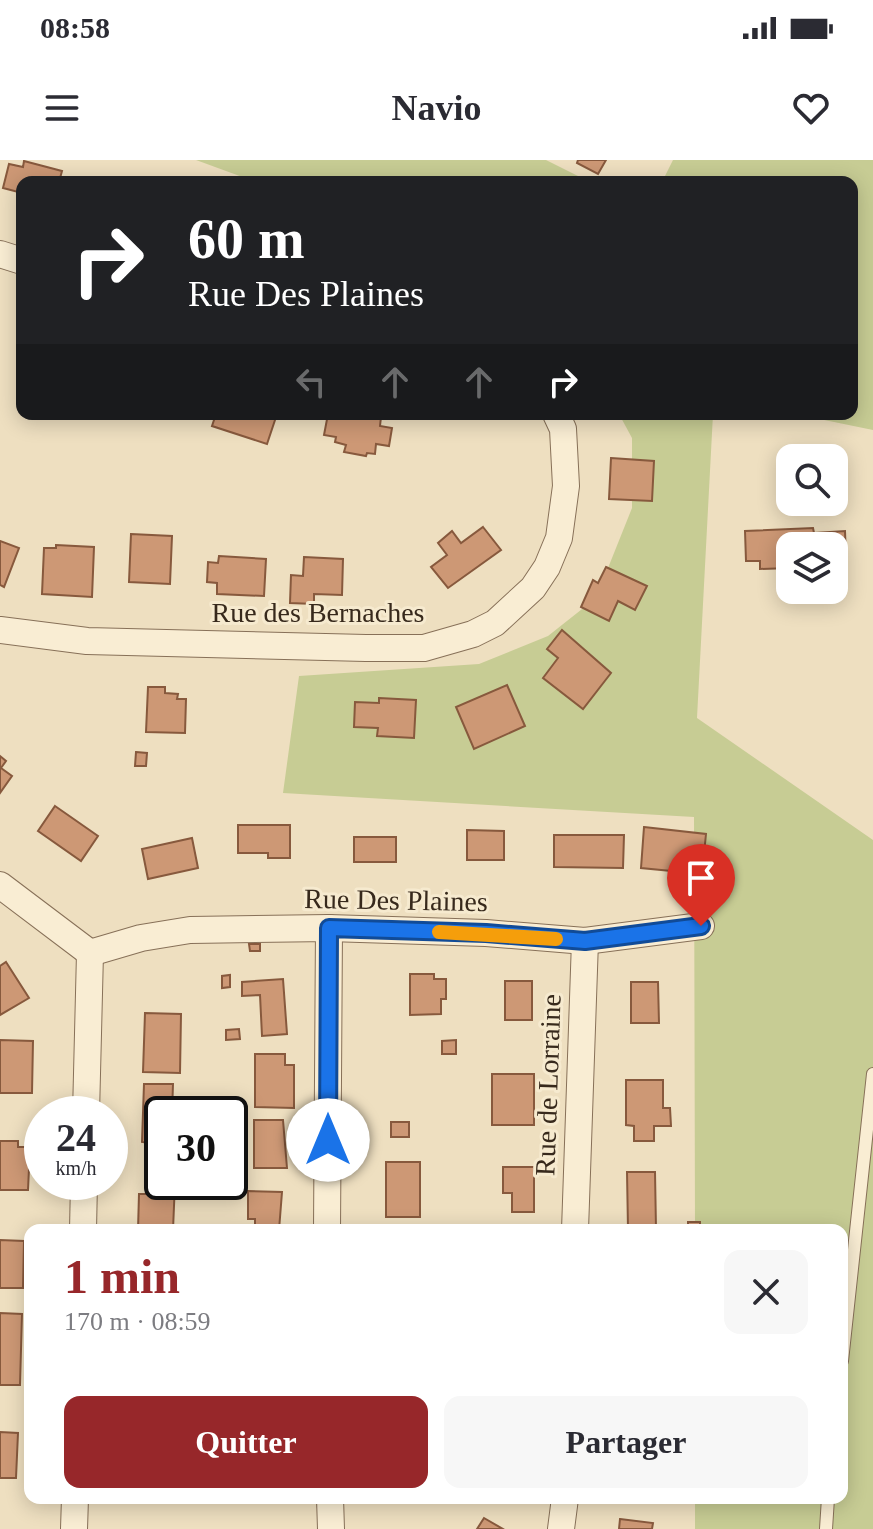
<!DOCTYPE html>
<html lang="fr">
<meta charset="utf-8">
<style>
:root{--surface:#fff;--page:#f7f7f7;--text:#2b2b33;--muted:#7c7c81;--accent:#97272a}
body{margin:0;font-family:"Times New Roman",serif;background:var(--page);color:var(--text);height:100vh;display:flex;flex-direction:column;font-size:30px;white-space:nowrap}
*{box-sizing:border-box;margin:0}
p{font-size:26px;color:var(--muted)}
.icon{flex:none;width:44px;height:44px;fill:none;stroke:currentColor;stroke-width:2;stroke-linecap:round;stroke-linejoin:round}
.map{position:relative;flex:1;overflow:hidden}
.drawer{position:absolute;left:24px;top:1064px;width:824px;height:280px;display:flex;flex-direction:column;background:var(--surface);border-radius:16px;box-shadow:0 4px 20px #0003}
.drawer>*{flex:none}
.top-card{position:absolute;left:16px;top:16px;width:842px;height:244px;border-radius:16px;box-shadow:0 4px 20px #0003;background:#202124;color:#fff;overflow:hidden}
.tools{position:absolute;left:776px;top:284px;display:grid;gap:16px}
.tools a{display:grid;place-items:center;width:72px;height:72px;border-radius:16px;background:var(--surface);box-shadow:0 4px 20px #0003;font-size:40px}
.speed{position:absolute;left:24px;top:936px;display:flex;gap:16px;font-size:40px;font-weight:700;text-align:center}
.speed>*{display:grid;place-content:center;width:104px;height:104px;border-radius:50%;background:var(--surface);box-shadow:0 4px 20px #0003;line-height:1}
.speed small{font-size:20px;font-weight:400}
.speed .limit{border:4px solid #111;border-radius:12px;background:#fff;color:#111}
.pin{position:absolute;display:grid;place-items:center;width:68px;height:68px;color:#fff;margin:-82px -34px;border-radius:50% 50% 50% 0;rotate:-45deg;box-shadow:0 0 8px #0007}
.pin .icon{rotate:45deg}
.me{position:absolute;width:88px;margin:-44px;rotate:0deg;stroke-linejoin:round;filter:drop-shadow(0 0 6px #0008)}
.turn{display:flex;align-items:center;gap:28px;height:168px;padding:0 40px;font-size:36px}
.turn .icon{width:104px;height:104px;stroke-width:2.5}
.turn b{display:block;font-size:56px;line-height:68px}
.lanes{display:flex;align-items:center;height:76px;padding:0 40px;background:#0003;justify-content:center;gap:40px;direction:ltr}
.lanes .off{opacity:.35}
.round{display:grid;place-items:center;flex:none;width:84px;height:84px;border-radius:16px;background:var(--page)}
.overview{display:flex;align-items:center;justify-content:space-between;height:136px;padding:0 40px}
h1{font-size:48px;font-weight:700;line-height:60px;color:var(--accent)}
.button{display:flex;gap:16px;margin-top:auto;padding:16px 40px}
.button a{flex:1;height:92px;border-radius:16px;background:var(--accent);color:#fff;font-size:32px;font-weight:700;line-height:92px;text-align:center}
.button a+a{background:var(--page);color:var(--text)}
.status{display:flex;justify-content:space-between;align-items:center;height:56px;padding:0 40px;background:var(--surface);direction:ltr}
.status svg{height:22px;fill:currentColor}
header{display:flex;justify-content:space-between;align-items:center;height:104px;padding:0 40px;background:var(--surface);font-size:36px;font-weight:700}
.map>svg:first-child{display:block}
.green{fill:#c7cc94}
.building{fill:#cd9875;stroke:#87593d;stroke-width:2}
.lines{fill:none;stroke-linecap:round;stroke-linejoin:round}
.lane-casing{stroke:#877058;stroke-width:14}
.street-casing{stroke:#877058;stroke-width:28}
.lane{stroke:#f9edd3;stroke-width:12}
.street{stroke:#f9edd3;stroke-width:26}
.route-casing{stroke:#114b97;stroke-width:20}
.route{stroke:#1a73e8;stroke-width:14}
.slow{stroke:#f59e0b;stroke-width:14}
.labels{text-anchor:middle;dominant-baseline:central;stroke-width:6;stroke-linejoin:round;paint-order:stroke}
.street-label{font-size:28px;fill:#37291c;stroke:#f6eacf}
</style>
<div class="status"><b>08:58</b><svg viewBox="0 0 49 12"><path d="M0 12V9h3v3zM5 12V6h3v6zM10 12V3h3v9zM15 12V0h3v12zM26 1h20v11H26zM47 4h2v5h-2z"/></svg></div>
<header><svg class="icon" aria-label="menu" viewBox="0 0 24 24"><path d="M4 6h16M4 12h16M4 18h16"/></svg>Navio<svg class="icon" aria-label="heart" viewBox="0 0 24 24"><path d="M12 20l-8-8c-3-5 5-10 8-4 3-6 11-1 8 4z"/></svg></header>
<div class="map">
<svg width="873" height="1369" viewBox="0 0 873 1369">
<rect width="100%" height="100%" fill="#eedfc0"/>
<!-- green -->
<g class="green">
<polygon points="196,0 546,0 590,22 256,22"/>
<polygon points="673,0 873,0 873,270 795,254 852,254 852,22 662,22"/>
<polygon points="619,254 713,254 697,558 873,680 873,1369 695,1369 695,1338 842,1338 842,1070 695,1070 694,657 283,633 299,516 479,504 548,476 596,438 632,348 632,278"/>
</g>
<!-- building -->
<g class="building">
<polygon points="578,0 606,0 598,14 577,3"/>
<polygon points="24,1 62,11 59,22 22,22 22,33 3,28 9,4 23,7"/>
<polygon points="216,254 277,254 267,284 212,266"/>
<polygon points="328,254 381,257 380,266 392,268 389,286 376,284 375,294 367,293 366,296 344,292 346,285 335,282 336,277 324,275"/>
<polygon points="611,298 654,301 652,341 609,339"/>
<polygon points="483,367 501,390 448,428 431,407 447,395 438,383 452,371 461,383"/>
<polygon points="813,368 814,373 845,371 846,398 834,399 834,386 790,386 790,408 760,409 760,401 746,401 745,371"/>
<polygon points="131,374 172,376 170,424 129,422"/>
<polygon points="0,381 19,388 4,427 0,425"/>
<polygon points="56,385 94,387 92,437 42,434 44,388 56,388"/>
<polygon points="219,396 266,399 264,436 217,434 217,423 207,422 208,402 218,403"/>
<polygon points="304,397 343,399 342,435 314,434 314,444 290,443 291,415 303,416"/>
<polygon points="606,407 647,426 635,450 618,441 609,461 581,447 593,420 598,423"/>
<polygon points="562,470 611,513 583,549 543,518 558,498 547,489"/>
<polygon points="507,525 525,566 474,589 456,547"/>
<polygon points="148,527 165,527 165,533 178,534 177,539 186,539 185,573 146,572"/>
<polygon points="379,538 416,540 414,578 377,576 378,568 354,567 355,542 379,543"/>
<polygon points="136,592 147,593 146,606 135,606"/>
<polygon points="0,596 6,601 1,608 12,616 0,633"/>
<polygon points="55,646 98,676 81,701 38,671"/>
<polygon points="238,665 290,665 290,698 268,698 268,693 238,693"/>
<polygon points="644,667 706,674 702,714 641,708"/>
<polygon points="467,670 504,671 504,700 467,700"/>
<polygon points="554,675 624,675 623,708 554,707"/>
<rect x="354" y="677" width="42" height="25"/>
<polygon points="192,678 198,708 148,719 142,689"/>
<polygon points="249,784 260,784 260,791 250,791"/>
<polygon points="6,802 29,838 0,855 0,806"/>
<polygon points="410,814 434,814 434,819 446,819 446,839 441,839 441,854 410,855"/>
<polygon points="230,815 230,827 222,828 222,816"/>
<polygon points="283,819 287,874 262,876 260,835 242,836 242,822"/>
<rect x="505" y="821" width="27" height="39"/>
<polygon points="631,822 658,822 659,863 631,863"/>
<polygon points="145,853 181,854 180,913 143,912"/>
<polygon points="239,869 240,879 226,880 226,870"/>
<polygon points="0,880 33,881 32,933 0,933"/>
<polygon points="456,880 456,894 442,894 442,881"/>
<polygon points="255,894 285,894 285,905 294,905 294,948 255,947"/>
<rect x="492" y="914" width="42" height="51"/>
<polygon points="626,920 663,920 663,948 670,948 671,966 654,966 654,981 634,981 634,966 626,965"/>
<polygon points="144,924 173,924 172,954 162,954 162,1001 149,1001 149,983 142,982"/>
<polygon points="254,960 283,960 287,1008 254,1008"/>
<rect x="391" y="962" width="18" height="15"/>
<polygon points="0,981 18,981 18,987 30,987 28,1030 0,1030"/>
<rect x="386" y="1002" width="34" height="55"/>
<polygon points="503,1007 534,1007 534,1052 512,1052 512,1033 503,1033"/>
<polygon points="627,1012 655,1012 656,1069 628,1069"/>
<polygon points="147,1021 175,1022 173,1070 138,1070 139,1034 146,1034"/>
<polygon points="248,1031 282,1032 279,1070 255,1070 255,1059 248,1059"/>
<rect x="688" y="1062" width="12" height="8"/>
<polygon points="0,1080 24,1081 23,1128 0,1128"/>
<polygon points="0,1153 22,1154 20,1225 0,1225"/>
<polygon points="0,1272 18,1273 16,1318 0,1318"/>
<polygon points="484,1358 503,1369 477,1369"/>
<polygon points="620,1359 653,1363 652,1369 619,1369"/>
</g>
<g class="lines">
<!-- lane casing -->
<g class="lane-casing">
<g id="lane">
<polyline points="842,1201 873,914"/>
<polyline points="826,1369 828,1338"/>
</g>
</g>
<!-- street casing -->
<g class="street-casing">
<g id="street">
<polyline points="0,94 22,101"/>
<polyline points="0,470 87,481 366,488 424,488 473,474 495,463 533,428 547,407 559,378 566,326 563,269 556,254"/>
<polyline points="0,725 90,793"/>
<polyline points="90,793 141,778 190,770 329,768 486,773 585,781 701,766"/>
<polyline points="86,954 90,793"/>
<polyline points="83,1070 84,1022"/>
<polyline points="327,1070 329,768"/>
<polyline points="575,1070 585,781"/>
<polyline points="330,1338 331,1369"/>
<polyline points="74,1369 75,1338"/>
<polyline points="561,1369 565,1338"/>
</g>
</g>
<!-- lane -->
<use href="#lane" class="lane"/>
<!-- street -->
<use href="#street" class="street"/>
</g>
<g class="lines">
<!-- route casing -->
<g class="route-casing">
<polyline id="route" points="328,980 329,768 486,773 585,781 701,766"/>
</g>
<!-- route -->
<use href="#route" class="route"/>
<!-- slow -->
<polyline class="slow" points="439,772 556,779"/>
</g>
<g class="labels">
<!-- street labels -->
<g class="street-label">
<text x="318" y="452">Rue des Bernaches</text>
<text transform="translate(396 740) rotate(1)">Rue Des Plaines</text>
<text transform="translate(548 925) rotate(-88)">Rue de Lorraine</text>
</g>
</g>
</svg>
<div class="tools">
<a><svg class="icon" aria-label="search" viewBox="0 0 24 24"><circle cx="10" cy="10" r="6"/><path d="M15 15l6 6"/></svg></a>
<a><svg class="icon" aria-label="layers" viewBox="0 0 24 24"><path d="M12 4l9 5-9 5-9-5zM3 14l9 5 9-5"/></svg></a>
</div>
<div class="speed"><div>24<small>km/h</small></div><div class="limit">30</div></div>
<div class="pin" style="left:701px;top:766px;background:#d93025"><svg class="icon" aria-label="arrive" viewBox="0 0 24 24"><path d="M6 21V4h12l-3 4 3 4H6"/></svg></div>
<svg class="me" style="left:328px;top:980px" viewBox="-20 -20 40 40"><circle r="19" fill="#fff"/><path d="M0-13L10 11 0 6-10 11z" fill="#1a73e8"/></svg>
<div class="top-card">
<div class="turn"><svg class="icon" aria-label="right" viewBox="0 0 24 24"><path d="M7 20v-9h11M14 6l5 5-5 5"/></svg><div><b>60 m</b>Rue Des Plaines</div></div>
<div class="lanes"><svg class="icon off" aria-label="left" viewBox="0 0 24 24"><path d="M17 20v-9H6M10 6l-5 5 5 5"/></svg><svg class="icon off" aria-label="ahead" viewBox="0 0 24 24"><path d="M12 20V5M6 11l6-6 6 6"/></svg><svg class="icon off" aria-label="ahead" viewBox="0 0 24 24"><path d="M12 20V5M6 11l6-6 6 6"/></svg><svg class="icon" aria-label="right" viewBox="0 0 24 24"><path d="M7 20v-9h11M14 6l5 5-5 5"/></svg></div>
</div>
<section class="drawer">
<div class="overview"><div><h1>1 min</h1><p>170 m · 08:59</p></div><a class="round"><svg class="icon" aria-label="close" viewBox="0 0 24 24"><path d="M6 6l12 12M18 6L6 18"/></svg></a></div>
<div class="button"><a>Quitter</a><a>Partager</a></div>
</section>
</div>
